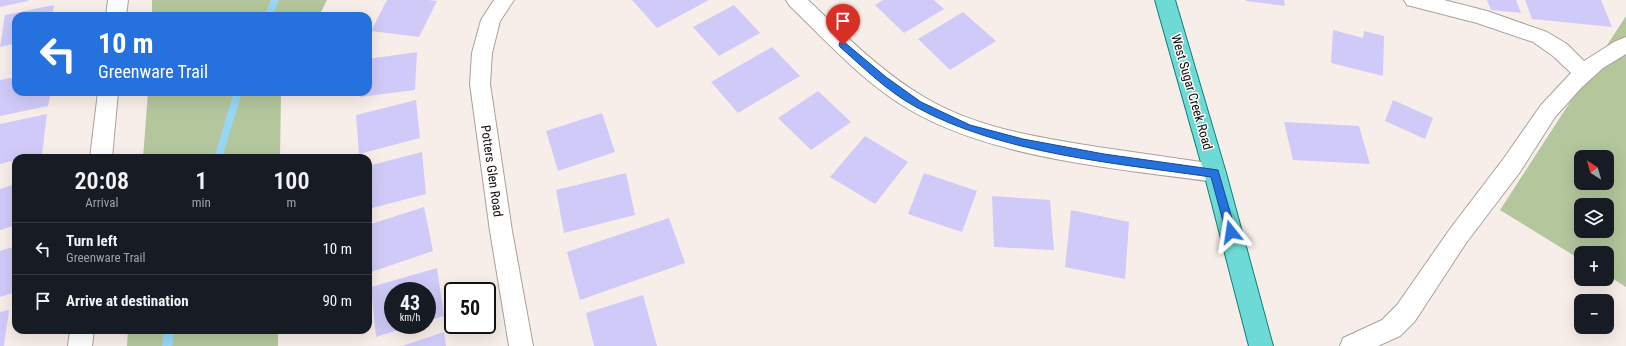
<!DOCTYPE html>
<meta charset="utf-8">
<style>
:root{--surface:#171b24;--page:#20242c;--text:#f1f3f6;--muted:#9ea1a6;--line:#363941}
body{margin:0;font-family:"Roboto Condensed",sans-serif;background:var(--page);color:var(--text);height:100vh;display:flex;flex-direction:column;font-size:15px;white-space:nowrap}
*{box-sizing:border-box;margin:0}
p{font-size:13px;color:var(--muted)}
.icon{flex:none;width:22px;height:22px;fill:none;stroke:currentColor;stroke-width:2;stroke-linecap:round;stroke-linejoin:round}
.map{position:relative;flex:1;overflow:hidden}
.sheet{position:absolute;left:12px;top:154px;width:360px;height:180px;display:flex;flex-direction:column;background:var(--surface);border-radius:12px;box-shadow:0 4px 16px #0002}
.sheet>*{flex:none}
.hud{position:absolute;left:12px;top:12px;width:360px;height:84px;border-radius:12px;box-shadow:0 4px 16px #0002;background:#2572de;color:#fff;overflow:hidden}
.needle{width:26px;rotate:323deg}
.tools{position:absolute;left:1574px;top:150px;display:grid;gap:8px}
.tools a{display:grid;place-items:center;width:40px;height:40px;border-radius:8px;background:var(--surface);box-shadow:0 4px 16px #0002;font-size:20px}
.speed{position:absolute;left:384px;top:282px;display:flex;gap:8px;font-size:20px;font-weight:700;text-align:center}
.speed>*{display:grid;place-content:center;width:52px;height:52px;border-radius:50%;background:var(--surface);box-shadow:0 4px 16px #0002;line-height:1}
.speed small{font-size:10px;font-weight:400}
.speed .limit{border:2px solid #111;border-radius:6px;background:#fff;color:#111}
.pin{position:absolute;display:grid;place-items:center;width:34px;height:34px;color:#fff;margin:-41px -17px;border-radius:50% 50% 50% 0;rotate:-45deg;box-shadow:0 0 4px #0007}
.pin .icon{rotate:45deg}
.me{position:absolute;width:44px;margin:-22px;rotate:345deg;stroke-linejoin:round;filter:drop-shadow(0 0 3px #0008)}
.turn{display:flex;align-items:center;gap:14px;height:84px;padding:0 20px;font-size:18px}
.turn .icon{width:52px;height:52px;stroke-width:2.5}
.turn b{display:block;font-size:28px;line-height:34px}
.eta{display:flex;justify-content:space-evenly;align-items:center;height:68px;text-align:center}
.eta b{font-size:24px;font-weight:600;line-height:28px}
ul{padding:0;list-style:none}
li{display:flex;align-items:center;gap:12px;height:52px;padding:0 20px;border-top:1px solid var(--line)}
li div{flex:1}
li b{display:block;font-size:15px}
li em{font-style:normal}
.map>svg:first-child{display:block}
.green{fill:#b3c69c;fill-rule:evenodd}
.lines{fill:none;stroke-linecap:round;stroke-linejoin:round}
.stream{fill:#96d7f7;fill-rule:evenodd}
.building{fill:#d0caf8}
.minor-casing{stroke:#aaa19c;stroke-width:2}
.major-casing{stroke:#0d817c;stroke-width:2}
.minor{fill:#fff;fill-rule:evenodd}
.major{fill:#6edad6;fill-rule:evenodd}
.route{fill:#2572de;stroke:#184a90}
.labels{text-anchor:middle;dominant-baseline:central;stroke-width:3;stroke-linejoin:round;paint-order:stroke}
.street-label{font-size:13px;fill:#0e0b09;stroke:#fffdfc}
</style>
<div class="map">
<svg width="1626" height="346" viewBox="0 0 1626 346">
<rect width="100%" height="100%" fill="#f8eee9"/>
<!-- green -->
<g class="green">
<polygon points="152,0 327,0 319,16 152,16"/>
<path d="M1626 16V287L1607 275V253H1581V260L1500 210ZM1581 157H1607V183H1581ZM1581 205H1607V231H1581Z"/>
<polygon points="148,92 281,92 280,158 143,158"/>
<polygon points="128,330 278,330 278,346 127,346"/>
</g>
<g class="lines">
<!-- stream -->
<g class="stream">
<polygon points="271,0 279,0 272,16 264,16"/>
<polygon points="234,92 242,92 222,158 214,158"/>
<polygon points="164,330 174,330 172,346 162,346"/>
</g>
</g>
<!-- building -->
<g class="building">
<polygon points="0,0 28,0 28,1 0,7"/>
<polygon points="387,0 428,0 437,1 419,37 371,31"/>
<polygon points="632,0 709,0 657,28"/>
<polygon points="883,0 934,0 944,9 904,33 875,5"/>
<polygon points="1246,0 1284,0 1285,6 1246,1"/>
<polygon points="1487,0 1516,0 1521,13 1491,10"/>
<polygon points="1525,0 1601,0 1612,27 1532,19"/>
<polygon points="54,5 52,16 16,16 16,43 0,47 5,15"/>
<polygon points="734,5 760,33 719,56 693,27"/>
<polygon points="963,12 996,41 950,70 918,39"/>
<polygon points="1333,30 1363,38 1364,31 1384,36 1383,76 1331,63"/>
<polygon points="772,47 800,76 738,113 711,82"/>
<polygon points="417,52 415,90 360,97 361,92 368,92 368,59"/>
<polygon points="16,77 16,92 51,92 48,106 0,116 0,80"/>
<polygon points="818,91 851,122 811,150 778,118"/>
<polygon points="416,100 420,138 359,154 356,115"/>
<polygon points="1393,100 1433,118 1425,139 1385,121"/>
<polygon points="602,113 615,152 558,171 546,131"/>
<polygon points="47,114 42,154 24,158 16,158 16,160 0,164 0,124"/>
<polygon points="1284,122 1359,126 1370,164 1293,160"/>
<polygon points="865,136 908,162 875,204 830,177"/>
<polygon points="422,152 426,194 368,209 368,166"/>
<polygon points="626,173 635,215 564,233 556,190"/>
<polygon points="924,173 977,191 962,232 908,214"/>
<polygon points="16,184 16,225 0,230 0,189"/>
<polygon points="992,196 1050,200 1054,250 994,247"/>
<polygon points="424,207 433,251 368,273 368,225"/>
<polygon points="1071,210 1129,222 1125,279 1065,267"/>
<polygon points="669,218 685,263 580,300 567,252"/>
<polygon points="16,246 16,292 0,297 0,251"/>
<polygon points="437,268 444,316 427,321 427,291 393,291 393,325 413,325 376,337 371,287"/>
<polygon points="643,295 657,346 594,346 586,313"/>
<polygon points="9,310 4,346 0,346 0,312"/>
<polygon points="444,332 446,346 402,346"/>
</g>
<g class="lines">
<!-- minor casing -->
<g class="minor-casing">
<g id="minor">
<polygon points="108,0 128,0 126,16 106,16"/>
<polygon points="494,0 514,0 500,21 492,53 490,84 512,231 533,346 509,346 490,231 470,84 472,53 481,20"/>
<path d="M786 0H808C845 35 880 71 924 97 976 128 1039 138 1098 147 1137 153 1176 158 1215 164L1223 166 1226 173 1223 180 1215 182C1119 169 994 159 910 110 864 83 827 42 789 5Z"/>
<polygon points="1404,0 1444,0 1487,11 1547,32 1567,44 1584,61 1614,42 1626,37 1626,54 1603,68 1582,87 1555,117 1520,172 1466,243 1415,321 1400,336 1378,346 1340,346 1343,338 1382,320 1397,305 1450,229 1504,158 1541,105 1571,73 1553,56 1533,42 1477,23 1407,5"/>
<polygon points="98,92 118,92 112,158 90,158"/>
<polygon points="70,330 94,330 92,346 68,346"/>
</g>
</g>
<!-- major casing -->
<g class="major-casing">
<polygon id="major" points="1155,0 1175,0 1226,173 1273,346 1249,346 1204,173"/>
</g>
<!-- minor -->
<use href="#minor" class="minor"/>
<!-- major -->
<use href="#major" class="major"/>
</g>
<!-- route -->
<path class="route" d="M843 41 886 77 921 102 970 125 1023 139 1104 154 1218 170 1236 232 1234 235 1231 237 1227 235 1226 232 1211 177C1115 163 1002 154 916 107 888 92 864 68 840 47L839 45 840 42Z"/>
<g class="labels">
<!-- street labels -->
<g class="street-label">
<text transform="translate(1192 92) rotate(74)">West Sugar Creek Road</text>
<text transform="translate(492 171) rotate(82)">Potters Glen Road</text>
</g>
</g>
</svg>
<div class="tools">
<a><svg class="needle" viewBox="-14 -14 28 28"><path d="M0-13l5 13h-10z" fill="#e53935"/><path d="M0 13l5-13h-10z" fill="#9ea1a6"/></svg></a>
<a><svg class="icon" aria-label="layers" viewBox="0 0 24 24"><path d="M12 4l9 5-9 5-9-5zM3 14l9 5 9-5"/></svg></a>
<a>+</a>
<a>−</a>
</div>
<div class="speed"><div>43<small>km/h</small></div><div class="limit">50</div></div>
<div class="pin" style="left:843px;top:45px;background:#d93025"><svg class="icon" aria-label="arrive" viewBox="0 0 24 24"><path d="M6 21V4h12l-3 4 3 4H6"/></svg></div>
<svg class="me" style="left:1231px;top:232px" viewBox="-20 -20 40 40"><path d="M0-17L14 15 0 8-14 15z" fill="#2572de" stroke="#fff" stroke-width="4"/></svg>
<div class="hud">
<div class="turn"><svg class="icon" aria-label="left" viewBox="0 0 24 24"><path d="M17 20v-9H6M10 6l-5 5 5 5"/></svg><div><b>10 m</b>Greenware Trail</div></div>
</div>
<section class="sheet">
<div class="eta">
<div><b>20:08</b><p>Arrival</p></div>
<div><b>1</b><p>min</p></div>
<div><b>100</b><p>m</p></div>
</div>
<ul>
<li><svg class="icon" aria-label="left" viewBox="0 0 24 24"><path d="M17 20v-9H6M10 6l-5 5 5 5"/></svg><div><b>Turn left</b><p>Greenware Trail</p></div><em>10 m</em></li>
<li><svg class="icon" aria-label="arrive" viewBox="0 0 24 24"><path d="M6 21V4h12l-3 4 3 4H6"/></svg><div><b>Arrive at destination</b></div><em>90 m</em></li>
</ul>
</section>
</div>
